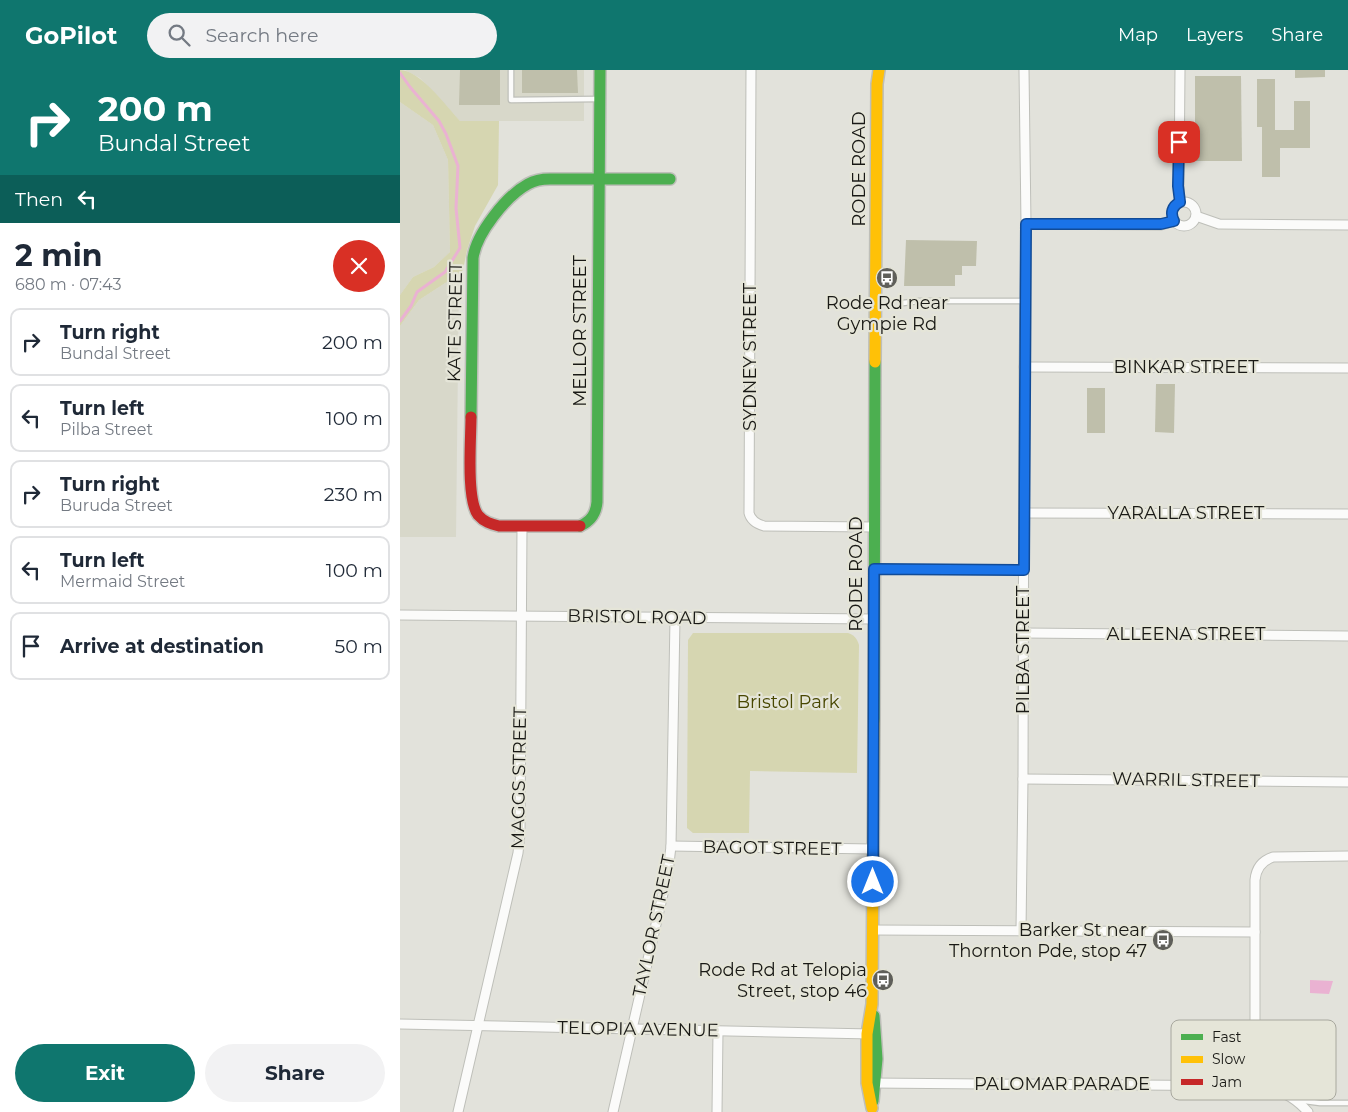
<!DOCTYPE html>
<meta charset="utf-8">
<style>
:root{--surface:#fff;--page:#f2f2f3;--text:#1f2937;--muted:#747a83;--line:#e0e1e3;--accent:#0f766e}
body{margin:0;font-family:Montserrat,sans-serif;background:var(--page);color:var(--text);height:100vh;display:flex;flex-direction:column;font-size:19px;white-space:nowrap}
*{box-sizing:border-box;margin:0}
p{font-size:16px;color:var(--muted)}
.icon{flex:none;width:28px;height:28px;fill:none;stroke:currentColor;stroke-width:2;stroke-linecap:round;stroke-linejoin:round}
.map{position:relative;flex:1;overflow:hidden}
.panel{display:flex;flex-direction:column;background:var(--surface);width:400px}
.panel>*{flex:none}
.top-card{background:#0f766e;color:#fff;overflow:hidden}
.pin{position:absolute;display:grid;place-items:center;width:42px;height:42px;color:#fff;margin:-21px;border-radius:10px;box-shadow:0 2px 8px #0006}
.me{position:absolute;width:55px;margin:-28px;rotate:0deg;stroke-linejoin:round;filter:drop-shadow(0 0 4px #0008)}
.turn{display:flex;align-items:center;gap:18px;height:105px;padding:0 15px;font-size:22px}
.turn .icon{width:65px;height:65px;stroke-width:2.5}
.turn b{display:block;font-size:35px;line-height:42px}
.then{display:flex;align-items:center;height:48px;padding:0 15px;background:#0003;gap:10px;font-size:19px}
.round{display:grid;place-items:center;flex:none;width:52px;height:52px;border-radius:26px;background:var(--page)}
.head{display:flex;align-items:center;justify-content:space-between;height:85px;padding:0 15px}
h1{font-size:30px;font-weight:700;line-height:38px}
.cta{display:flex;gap:10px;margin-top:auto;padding:10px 15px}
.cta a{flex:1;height:58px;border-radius:30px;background:var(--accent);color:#fff;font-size:20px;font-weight:700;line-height:58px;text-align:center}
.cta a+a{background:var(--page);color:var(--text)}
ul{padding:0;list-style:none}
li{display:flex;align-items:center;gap:15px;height:68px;margin:0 10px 8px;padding:0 5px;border:2px solid var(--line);border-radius:10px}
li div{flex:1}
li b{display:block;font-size:19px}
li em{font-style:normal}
header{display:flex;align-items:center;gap:30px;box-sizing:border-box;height:70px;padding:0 25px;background:var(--accent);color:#fff}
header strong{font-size:24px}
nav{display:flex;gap:28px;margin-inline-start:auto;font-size:18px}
.search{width:350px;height:45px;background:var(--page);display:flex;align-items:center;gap:12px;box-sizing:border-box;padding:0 18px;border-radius:28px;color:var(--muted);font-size:19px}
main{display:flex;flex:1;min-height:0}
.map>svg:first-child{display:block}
.built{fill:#d8d8ca}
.green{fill:#d6d6b1}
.water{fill:#eab2d2}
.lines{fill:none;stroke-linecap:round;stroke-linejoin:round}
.stream{stroke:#eab2d2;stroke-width:3}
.building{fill:#bfbfab}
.lane-casing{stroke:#bebfb9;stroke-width:7}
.street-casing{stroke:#bebfb9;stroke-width:11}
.fast-casing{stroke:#bebfb9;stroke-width:14}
.slow-casing{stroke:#bebfb9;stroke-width:14}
.jam-casing{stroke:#bebfb9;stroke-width:14}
.lane{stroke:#fbfbfa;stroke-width:4.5}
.street{stroke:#fbfbfa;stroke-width:9}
.fast{stroke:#4caf50;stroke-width:11}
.slow{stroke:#ffc107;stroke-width:11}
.jam{stroke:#c62828;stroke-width:11}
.route-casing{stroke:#114b97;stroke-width:12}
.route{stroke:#1a73e8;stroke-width:9}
.labels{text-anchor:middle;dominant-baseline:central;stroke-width:4.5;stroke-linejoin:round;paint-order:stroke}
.street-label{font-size:18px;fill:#191915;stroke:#e5e5d8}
.poi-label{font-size:18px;fill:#191915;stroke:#e5e5d8;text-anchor:end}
.park-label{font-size:18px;fill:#484700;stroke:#e5e5d8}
.key{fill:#e5e5d8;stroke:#a8a89e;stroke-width:1}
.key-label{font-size:14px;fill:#191915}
</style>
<header>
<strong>GoPilot</strong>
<div class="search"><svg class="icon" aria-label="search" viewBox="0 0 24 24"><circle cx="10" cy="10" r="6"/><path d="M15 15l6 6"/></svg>Search here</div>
<nav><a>Map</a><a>Layers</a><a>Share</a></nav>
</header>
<main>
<section class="panel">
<div class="top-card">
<div class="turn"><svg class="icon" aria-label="right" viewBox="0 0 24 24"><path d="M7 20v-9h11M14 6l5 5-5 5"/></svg><div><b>200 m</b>Bundal Street</div></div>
<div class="then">Then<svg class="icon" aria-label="left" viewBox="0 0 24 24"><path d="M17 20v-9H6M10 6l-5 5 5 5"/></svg></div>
</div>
<div class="head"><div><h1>2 min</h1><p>680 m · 07:43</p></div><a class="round" style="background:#d93025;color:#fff"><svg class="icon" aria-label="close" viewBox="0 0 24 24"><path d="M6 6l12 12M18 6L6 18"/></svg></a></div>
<ul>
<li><svg class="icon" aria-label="right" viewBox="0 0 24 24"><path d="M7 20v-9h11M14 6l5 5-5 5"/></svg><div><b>Turn right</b><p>Bundal Street</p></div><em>200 m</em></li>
<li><svg class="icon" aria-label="left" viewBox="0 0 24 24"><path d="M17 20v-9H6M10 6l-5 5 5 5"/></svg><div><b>Turn left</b><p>Pilba Street</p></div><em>100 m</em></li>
<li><svg class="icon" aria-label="right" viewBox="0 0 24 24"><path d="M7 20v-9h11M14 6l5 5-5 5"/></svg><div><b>Turn right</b><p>Buruda Street</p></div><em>230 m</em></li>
<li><svg class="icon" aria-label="left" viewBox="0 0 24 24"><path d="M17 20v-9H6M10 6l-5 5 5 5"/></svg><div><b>Turn left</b><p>Mermaid Street</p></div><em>100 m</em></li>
<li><svg class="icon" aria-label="arrive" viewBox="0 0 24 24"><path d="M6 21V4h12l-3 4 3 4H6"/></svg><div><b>Arrive at destination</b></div><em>50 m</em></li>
</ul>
<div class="cta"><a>Exit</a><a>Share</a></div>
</section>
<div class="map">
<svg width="948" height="1042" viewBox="0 0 948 1042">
<rect width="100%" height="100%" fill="#e2e2db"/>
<!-- built -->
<g class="built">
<polygon points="5,0 184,0 184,51 60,51 20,8"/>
<polygon points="0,32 33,55 48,90 50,182 34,197 13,207 0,225"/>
<polygon points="59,204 56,467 0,467 0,256 19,230"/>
</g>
<!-- green -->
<g class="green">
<path d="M0 0C20 0 47 37 60 51H99L98 115 75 156 67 180 63 200 59 204 19 230 0 256V225L13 207 34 197 50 182 48 90 33 55 0 32Z"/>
<path d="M293 563H448C454 565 457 568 459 575L457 703 350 701 349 763H293L287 758 288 570Z"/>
</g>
<!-- water -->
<polygon class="water" points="910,910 933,911 929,924 910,923"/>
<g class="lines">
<!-- stream -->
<polyline class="stream" points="0,3 10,17 39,51 46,64 58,96 56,138 60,178 45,202 17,222 11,236 0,251"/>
</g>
<!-- building -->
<g class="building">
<polygon points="60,0 100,0 100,35 59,35"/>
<polygon points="122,0 177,0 178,23 122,23"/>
<polygon points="895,0 925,0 925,7 895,8"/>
<polygon points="795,6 841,6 842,91 795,91"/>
<polygon points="857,9 875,9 875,60 894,60 894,31 910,31 910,78 880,78 880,107 862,107 862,57 857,57"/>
<polygon points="506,170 577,171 576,196 562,196 562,205 555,205 555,216 504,216"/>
<polygon points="756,314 775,314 774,363 755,362"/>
<rect x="687" y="318" width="18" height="45"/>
</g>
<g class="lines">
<!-- lane casing -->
<g class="lane-casing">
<g id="lane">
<polyline points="111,0 111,30 197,29"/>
<polyline points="503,233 519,231 625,231"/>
<polyline points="897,1030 920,1033 948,1033"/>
</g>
</g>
<!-- street casing -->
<g class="street-casing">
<g id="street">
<path d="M351 0 349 443C351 451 357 454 364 456L474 457"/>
<polyline points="780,0 779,116 780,132"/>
<circle cx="784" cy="144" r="12"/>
<polyline points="796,146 819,154 948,155"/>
<polyline points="626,154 761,155 774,151"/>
<polyline points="624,297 948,298"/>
<polyline points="624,443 948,444"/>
<polyline points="474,499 623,500"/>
<polyline points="0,545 474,549"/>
<polyline points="623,563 948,566"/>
<polyline points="623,709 948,712"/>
<polyline points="271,776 473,779"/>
<polyline points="472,860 855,862"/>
<polyline points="621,860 623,709 624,297 626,154 624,0"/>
<polyline points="0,954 472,964"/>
<path d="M470 1013 860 1016C880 1020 894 1026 908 1042"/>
<path d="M860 1016 855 969V810C856 799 861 791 873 787L948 786"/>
<polyline points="58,1042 118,783 120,764 122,457"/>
<polyline points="213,1042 268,802 271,776 275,548"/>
<polyline points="317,1042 318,961"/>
</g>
</g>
<!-- fast casing -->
<g class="fast-casing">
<g id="fast">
<path d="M71 347 73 188C76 164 106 126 128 114 135 110 142 109 150 109H270"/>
<path d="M180 456C191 451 196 444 197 432L200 0"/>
<polyline points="474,651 475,292"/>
<polyline points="473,1031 477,989 474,946"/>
</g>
</g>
<!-- slow casing -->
<g class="slow-casing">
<g id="slow">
<polyline points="475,292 477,14 479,0"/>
<polyline points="472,1038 467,1013 467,964 472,934 474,651"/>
</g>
</g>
<!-- jam casing -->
<g class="jam-casing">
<path id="jam" d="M71 347C71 369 66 429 78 445 84 452 91 454 99 456H180"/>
</g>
<!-- lane -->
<use href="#lane" class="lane"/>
<!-- street -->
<use href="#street" class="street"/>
<!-- fast -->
<use href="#fast" class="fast"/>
<!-- slow -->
<use href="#slow" class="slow"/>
<!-- jam -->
<use href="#jam" class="jam"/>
</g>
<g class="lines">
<!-- route casing -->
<g class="route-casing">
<path id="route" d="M473 812 474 499 624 500 626 154H761L774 151C770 143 772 136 780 132L778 116 779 72"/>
</g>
<!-- route -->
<use href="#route" class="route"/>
</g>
<!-- icons -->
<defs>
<g id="bus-disc" transform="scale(1.125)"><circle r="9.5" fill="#5f5f5a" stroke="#e5e5d8"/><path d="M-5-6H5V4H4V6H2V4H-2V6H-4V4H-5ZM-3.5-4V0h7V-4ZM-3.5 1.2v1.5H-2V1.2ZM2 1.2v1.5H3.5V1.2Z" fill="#fff"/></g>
</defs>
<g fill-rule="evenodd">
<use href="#bus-disc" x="487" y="208"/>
<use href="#bus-disc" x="763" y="870"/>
<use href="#bus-disc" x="483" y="910"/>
</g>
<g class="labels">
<!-- street labels -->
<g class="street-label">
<text transform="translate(459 99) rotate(-90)">RODE ROAD</text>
<text transform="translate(55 252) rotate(-89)">KATE STREET</text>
<text transform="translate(180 261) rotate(-90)">MELLOR STREET</text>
<text transform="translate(350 287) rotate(-90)">SYDNEY STREET</text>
<text x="786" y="297">BINKAR STREET</text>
<text x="786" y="443">YARALLA STREET</text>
<text transform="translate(456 504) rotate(-90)">RODE ROAD</text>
<text transform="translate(237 547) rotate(1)">BRISTOL ROAD</text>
<text x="786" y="564">ALLEENA STREET</text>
<text transform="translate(623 580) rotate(-90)">PILBA STREET</text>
<text transform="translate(119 708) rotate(-89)">MAGGS STREET</text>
<text transform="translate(786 710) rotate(1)">WARRIL STREET</text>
<text transform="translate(372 778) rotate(1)">BAGOT STREET</text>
<text transform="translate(254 856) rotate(-78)">TAYLOR STREET</text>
<text transform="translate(238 959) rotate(1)">TELOPIA AVENUE</text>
<text x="662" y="1014">PALOMAR PARADE</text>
</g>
<!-- poi labels -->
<g class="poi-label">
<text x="487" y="233" text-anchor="middle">Rode Rd near<tspan x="487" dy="21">Gympie Rd</tspan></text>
<text x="747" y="860">Barker St near<tspan x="747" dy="21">Thornton Pde, stop 47</tspan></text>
<text x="467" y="900">Rode Rd at Telopia<tspan x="467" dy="21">Street, stop 46</tspan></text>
</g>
<!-- park labels -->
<g class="park-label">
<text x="388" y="632">Bristol Park</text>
</g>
</g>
<!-- legend -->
<rect x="771" y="950" width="165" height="80" rx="8" class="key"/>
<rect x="781" y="964" width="22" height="6" fill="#4caf50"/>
<rect x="781" y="986" width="22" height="7" fill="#ffc107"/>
<rect x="781" y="1009" width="22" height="6" fill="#c62828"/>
<g class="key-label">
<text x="812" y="972">Fast</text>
<text x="812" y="994">Slow</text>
<text x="812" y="1017">Jam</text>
</g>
</svg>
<div class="pin" style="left:779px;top:72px;background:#d93025"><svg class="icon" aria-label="arrive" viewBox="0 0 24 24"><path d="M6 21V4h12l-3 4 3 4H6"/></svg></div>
<svg class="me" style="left:473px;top:812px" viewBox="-20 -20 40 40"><circle r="17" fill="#1a73e8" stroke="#fff" stroke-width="3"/><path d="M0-11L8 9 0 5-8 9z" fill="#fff"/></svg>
</div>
</main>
